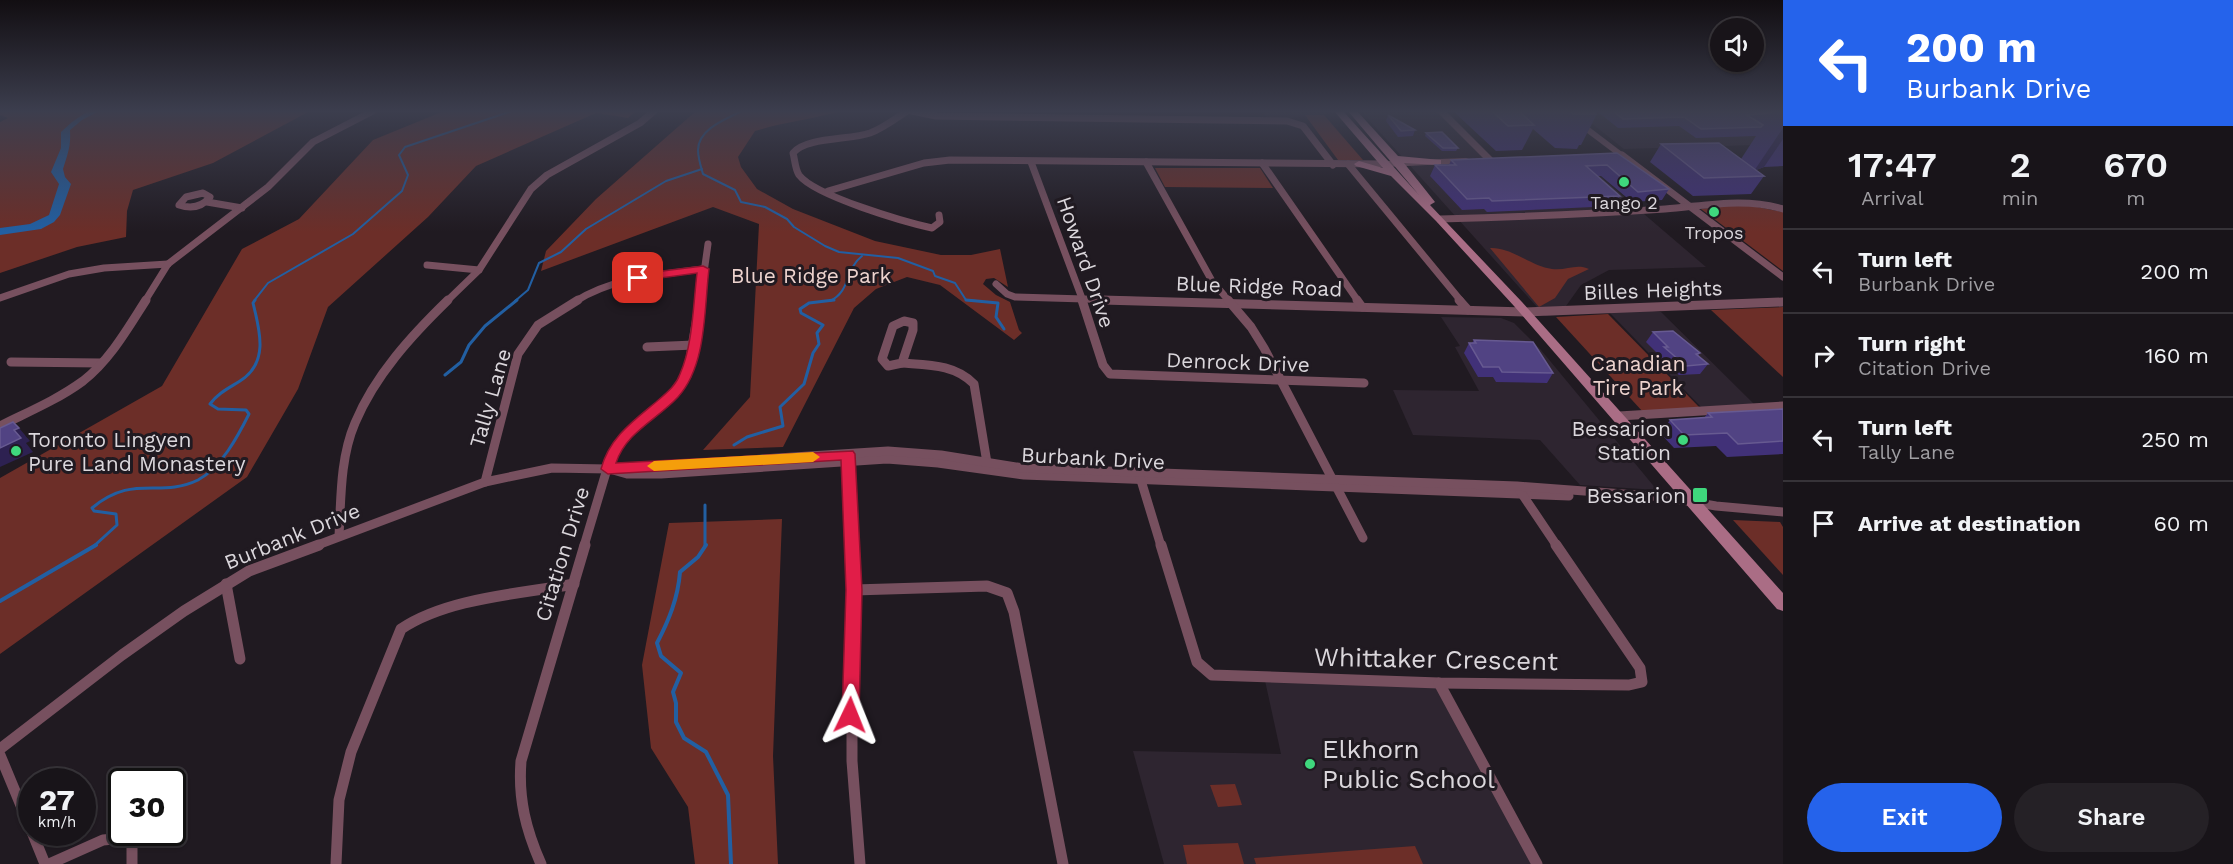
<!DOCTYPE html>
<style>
:root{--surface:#181419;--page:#252126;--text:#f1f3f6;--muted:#9f9ea2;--line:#363338;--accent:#2563eb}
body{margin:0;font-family:"Work Sans",sans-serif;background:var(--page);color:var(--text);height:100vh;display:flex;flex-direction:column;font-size:22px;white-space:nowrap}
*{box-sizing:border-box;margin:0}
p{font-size:20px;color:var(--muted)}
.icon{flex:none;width:33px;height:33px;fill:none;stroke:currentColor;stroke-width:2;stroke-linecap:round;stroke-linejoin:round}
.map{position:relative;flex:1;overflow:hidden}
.drawer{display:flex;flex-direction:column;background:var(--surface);width:450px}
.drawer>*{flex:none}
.banner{background:#2563eb;color:#fff;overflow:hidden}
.tools{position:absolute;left:1710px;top:18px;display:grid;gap:12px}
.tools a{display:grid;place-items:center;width:54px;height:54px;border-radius:50%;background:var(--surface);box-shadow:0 2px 4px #0004,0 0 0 2px var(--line);font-size:30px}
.speed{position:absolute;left:18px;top:768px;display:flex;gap:12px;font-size:30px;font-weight:700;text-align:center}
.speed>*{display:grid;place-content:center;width:78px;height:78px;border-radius:50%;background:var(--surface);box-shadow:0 2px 4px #0004,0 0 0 2px var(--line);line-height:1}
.speed small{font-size:15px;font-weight:400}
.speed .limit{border:3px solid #111;border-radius:9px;background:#fff;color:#111}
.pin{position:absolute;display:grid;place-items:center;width:51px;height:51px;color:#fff;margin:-26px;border-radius:12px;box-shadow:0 3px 9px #0006}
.me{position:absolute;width:66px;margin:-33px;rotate:2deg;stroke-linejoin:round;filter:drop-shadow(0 0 4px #0008)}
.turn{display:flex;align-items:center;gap:21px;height:126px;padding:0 24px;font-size:27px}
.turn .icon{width:78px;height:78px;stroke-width:2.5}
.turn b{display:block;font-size:42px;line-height:51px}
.eta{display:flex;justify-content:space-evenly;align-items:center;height:102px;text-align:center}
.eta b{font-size:36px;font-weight:600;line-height:42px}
.cta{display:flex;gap:12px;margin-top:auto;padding:12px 24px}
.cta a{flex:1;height:69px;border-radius:36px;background:var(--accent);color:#fff;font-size:24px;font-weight:600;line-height:69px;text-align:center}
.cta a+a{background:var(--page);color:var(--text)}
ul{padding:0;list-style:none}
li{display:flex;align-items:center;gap:18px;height:84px;padding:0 24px;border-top:2px solid var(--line)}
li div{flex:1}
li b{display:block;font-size:22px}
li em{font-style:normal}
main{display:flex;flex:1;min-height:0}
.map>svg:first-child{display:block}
.built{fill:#2e2530}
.green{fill:#6c2e28}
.water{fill:#225fa2}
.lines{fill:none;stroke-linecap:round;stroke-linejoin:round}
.stream-far2{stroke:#225fa2;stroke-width:2}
.stream-far1{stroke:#225fa2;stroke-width:3}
.stream{stroke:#225fa2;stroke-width:4}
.minor-far2{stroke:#77505f;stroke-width:7}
.minor-far1{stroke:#77505f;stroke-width:9}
.minor{stroke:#77505f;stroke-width:11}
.tertiary{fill:#77505f;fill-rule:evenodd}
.secondary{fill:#aa6d85;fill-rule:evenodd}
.wall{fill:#413178}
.shaded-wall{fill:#2d2151}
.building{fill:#514383;stroke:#675a91;stroke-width:1.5}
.route{fill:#e11d48;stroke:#92132f;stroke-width:1.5}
.slow{fill:#f59e0b}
.poi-dot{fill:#3fd77d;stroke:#201a21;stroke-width:2}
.labels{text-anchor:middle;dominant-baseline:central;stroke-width:6;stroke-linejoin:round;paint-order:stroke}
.far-poi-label{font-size:18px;fill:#dbd7dc;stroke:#201a21}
.street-label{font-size:21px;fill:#dbd7dc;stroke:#201a21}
.park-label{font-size:21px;fill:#edd3ce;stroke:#201a21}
.poi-label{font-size:21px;fill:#dbd7dc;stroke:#201a21;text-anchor:end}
.near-street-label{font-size:26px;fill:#dbd7dc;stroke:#201a21}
.near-poi-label{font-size:26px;fill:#dbd7dc;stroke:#201a21;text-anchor:start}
</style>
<main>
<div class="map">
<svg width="1783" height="864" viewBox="0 0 1783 864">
<rect width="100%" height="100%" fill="#201a21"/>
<!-- built -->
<g class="built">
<polygon points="1262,111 1332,111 1334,113 1269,120"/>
<polygon points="1361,111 1439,111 1494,164 1582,161 1706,267 1609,270 1581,285 1566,306 1569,308 1628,308 1661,312 1754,404 1702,408 1609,312 1545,316"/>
<polygon points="1576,111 1778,111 1755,145 1624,149"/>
<polygon points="1441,317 1501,318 1514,323 1541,350 1657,490 1580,485 1540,440 1413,435 1393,390 1479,391 1455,347 1460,346"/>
<polygon points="1264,676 1439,683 1537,864 1164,864 1133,751 1281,754"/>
</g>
<!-- green -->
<g class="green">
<polygon points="0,111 310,111 213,163 133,190 127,211 126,237 77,247 0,273 0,122 8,118 0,115"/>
<polygon points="444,111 636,111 628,118 596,113 476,166 428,217 328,307 298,389 247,477 0,654 0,478 162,386 242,249 299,219 373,140"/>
<path d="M696 111H842C813 119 784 122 755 131L738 157 741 167 757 189 793 209 875 241 941 255H971L1000 249 1008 287 994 278 986 279 983 284 996 295 1010 302 1019 330 1022 333 1014 340 940 285 907 277 876 289 854 308 783 447 703 450 750 397 759 224 713 207 541 271 546 251 596 199Z"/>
<polygon points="1305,115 1324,115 1363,160 1338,160"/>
<polygon points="1155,168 1260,168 1273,188 1165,187"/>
<polygon points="1742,204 1783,212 1783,271 1701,209"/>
<path d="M1490 248C1512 247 1530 266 1552 269 1566 271 1576 263 1589 269L1568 279 1555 298 1539 307Z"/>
<polygon points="1783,307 1783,377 1711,310"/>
<polygon points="1608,314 1701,409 1643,412 1556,317"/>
<polygon points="782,519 773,756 778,864 695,864 688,807 651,748 642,665 669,523"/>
<polygon points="1733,520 1780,522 1783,527 1783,575"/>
<polygon points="1235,784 1242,805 1218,807 1210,785"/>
<polygon points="1238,843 1244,864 1187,864 1183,845"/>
<polygon points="1415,846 1423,864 1256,864 1254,858"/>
</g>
<!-- water -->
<path class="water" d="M88 111H99L82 120 70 130C71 146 68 153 63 169L65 177 71 184 60 215 54 222 41 229 0 235V228L30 224 49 215 59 184 51 172 61 148V132L72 122Z"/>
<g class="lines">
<!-- stream-far2 -->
<g class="stream-far2">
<path d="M742 111C726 119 698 129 698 150 698 158 701 167 703 174L735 190 741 202 765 207 787 219 794 227 825 246 839 252 898 258 933 271 935 276 955 283 966 300 977 301"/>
<polyline points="254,301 268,283 353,234 402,191 408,175 399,155 405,147 512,111"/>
<polyline points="515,301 528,290 539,263 561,252 586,229 666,181 702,169"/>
<path d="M830 301C851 291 845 269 862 256"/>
</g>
<!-- stream-far1 -->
<g class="stream-far1">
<polyline points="966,300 998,303 996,317 1004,329"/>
<polyline points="445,375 461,362 469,345 485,326 517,300"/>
<polyline points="734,445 747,437 783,426 780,407 804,384 813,353 819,344 817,333 823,325 801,313 800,309 809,303 834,300"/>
<path d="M94 546 117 525 116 514 94 511 92 508C134 473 159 499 198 480 221 468 238 436 249 414L246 410 218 409 210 404C218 393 229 388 240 381 269 363 260 331 253 303L255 300"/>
<polyline points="705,546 705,505"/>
</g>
<!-- stream -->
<g class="stream">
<path d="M706 545 698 557 680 572C678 598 669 620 657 643L661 656 681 673 673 692 676 703V722L684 738 706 752 728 795 731 864"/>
<polyline points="0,601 96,545"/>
</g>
<!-- minor-far2 -->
<g class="minor-far2">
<path d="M907 111C895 119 883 128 870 133 850 140 805 137 793 153 795 160 795 169 799 175 815 196 905 222 932 228L940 222 939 215"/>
<polyline points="912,111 936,116 1287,121 1303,126 1333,165"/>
<polyline points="1441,111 1490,160"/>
<polyline points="1622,155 1783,277"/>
<polyline points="1031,162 1083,301"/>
<polyline points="1146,162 1212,281 1229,301"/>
<polyline points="1262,163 1358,301"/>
<polyline points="1348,164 1461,301"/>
<polyline points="828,191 924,163 950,160 1386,164"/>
<path d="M203 193 210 197C202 207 191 209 179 205L186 197Z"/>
<polyline points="207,202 242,208"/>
<path d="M1440 219C1515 217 1590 214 1665 209 1705 206 1743 197 1783 209"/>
<polyline points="427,265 479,270"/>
<polyline points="996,284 1007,294 1015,297 1153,301"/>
<polyline points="0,298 69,274 104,268 168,264"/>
<polyline points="145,301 168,264 268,187 313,142 373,111"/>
<polyline points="447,301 479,270 531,189 547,175 640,123 654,111"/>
<path d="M576 301C614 277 659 275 703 269"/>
<polyline points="700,301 708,244"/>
</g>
<!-- minor-far1 -->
<g class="minor-far1">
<polyline points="1082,300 1103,365 1110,374 1364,383"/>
<polyline points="1102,300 1525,312 1783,302"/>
<polyline points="1228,300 1251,327 1264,348 1363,538"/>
<polyline points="1357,300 1362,307"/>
<polyline points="1459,300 1468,310"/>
<polygon points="904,321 913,323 913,330 902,363 888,366 882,359 893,326"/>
<polyline points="647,347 694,345"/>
<polyline points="11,362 101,363"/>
<path d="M902 363C928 365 955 364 974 384L988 469"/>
<polyline points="1619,416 1783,406"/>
<path d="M0 426C28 412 57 400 83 381 110 360 128 328 146 300"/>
<polyline points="848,456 853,546"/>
<polyline points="613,470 627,474 661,474 887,459 938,463 1024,475 1569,496"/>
<polyline points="1140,477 1161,546"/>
<polyline points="485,482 518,354 538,325 578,300"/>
<polyline points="1520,491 1557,546"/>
<path d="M339 536C341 499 340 458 355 423 375 375 412 335 448 300"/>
<polyline points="315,546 485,482 552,468 608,469 888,451 941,455 1023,468 1517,486 1664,497 1716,506 1783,512"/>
<polyline points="584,546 610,459 625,435 674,394 687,376 700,300"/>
</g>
<!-- minor -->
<g class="minor">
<polyline points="852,545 852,761 860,864"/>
<polyline points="1161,545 1197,662 1212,675 1439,683 1629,685 1642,682 1640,668 1556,545"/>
<polyline points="226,584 240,659"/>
<polyline points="854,590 987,586 1007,593 1014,612 1063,864"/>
<polyline points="1439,683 1537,864"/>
<polyline points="0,749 122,655 184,611 249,571 319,545"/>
<polyline points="0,755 32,832"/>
<polyline points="32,832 45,864"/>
<polyline points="49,864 103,840 125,838 132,845 132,864"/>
<path d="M336 864 339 800 351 752 401 629C447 598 519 594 574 584"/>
<path d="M541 864C526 830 518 799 521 761L585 545"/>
</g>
<!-- tertiary -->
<g class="tertiary">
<polygon points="1558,111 1568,111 1626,155 1619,157"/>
<polygon points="1466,158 1469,159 1469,163 1386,167 1382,164 1386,161"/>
</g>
<!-- secondary -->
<polygon class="secondary" points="1334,111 1343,111 1419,195 1348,111 1357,111 1398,156 1441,160 1441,164 1438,165 1404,163 1435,202 1430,205 1522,302 1783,593 1783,611 1777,609 1514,306 1436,221 1391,176 1356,166 1354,164 1359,161 1383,168"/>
</g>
<!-- wall -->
<g class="wall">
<polygon points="1453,111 1783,111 1783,166 1764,167 1756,170 1764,176 1751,194 1693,196 1650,162 1661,144 1741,159 1756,136 1696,138 1679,126 1618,128 1598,112 1581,145 1579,145 1577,149 1555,148 1533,129 1522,150 1496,151"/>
<polygon points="1388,115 1415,130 1413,136 1398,137 1386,121"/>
<polygon points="1426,133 1458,148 1456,151 1442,151 1425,136"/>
<polygon points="1617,153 1669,189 1662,200 1632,202 1601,176 1597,176 1620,196 1614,206 1487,212 1484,209 1462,210 1430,176 1435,165 1449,165 1451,160"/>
<polygon points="1653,332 1700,353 1698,356 1708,364 1700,374 1679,375 1657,357 1659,355 1646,342"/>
<polygon points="1474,340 1553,373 1547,383 1496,382 1493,377 1478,377 1464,353 1469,343 1472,343"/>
<polygon points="1783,409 1783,454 1727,457 1716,446 1674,448 1660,433 1670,420 1704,418 1708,413"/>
</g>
<!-- shaded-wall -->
<g class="shaded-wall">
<polygon points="1783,128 1783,139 1764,167 1754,171"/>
<polygon points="19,428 30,441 26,443 33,452 0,467 0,448 14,430"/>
</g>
<!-- building -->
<g class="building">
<polygon points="1492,111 1519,111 1534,125 1508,126"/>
<polygon points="1570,111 1592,111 1595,114 1573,114"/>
<polygon points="1613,111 1772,111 1770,113 1747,115 1763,125 1761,127 1701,129 1684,117 1623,119"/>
<polygon points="1388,115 1415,130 1401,131"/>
<polygon points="1442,132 1458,148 1443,148 1426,133"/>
<polygon points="1719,143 1764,176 1704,178 1661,144"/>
<polygon points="1617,153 1669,189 1638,192 1607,165 1586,166 1620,196 1492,201 1489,198 1467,199 1435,165 1456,165 1451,160"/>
<polygon points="1673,331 1700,353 1696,354 1708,364 1686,366 1664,347 1668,347 1653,332"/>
<polygon points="1474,340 1533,342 1553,373 1502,372 1499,367 1483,367 1469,343 1476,343"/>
<polygon points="1783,409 1783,441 1738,444 1727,433 1684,435 1670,420 1712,417 1708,413"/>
<polygon points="13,422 19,428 14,430 21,438 0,448 0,428"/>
</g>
<!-- sky -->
<linearGradient id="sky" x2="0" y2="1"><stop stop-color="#120e12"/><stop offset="0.48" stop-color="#3c3e4e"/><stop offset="1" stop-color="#3c3e4e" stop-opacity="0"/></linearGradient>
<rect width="1783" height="232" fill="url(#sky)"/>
<!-- route -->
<path class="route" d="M703 266 709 269C704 309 707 365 678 397 658 419 626 432 616 463L853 451 855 454 862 590 859 715 857 721 850 723 844 721 842 715 846 590 841 460 608 474 601 469C609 438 633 421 656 402 665 394 676 386 680 374 693 344 693 306 697 273L638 281 632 278 638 274Z"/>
<!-- slow -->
<polygon class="slow" points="813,452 820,457 813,462 654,471 647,466 654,461"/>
<!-- markers -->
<g class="poi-dot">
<circle cx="1624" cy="182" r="6"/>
<circle cx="1714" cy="212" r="6"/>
<circle cx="1683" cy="440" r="6"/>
<circle cx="16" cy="451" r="6"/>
<rect x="1692" y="487" width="16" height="16" rx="3"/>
<circle cx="1310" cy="764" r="6"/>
</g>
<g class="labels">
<!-- far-poi labels -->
<g class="far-poi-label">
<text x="1624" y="202">Tango 2</text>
<text x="1714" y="232">Tropos</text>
</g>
<!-- street labels -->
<g class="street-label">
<text transform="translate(1086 262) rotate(71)">Howard Drive</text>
<text transform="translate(1259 286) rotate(2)">Blue Ridge Road</text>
<text transform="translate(1653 290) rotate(-2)">Billes Heights</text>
<text transform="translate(1238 362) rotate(2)">Denrock Drive</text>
<text transform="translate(490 398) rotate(-74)">Tally Lane</text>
<text transform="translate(1093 458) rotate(3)">Burbank Drive</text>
<text transform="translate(292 536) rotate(-22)">Burbank Drive</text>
<text transform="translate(562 554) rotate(-73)">Citation Drive</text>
</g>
<!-- park labels -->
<g class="park-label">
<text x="811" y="275">Blue Ridge Park</text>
<text x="1638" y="363">Canadian<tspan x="1638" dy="24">Tire Park</tspan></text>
</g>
<!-- poi labels -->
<g class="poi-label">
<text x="1671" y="428">Bessarion<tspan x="1671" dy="24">Station</tspan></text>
<text x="28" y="439" text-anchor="start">Toronto Lingyen<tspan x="28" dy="24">Pure Land Monastery</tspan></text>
<text x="1686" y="495">Bessarion</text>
</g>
<!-- near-street labels -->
<g class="near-street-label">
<text transform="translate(1436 659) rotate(1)">Whittaker Crescent</text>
</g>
<!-- near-poi labels -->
<g class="near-poi-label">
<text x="1322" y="749">Elkhorn<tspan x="1322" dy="30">Public School</tspan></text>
</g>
</g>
</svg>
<div class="tools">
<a><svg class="icon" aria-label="sound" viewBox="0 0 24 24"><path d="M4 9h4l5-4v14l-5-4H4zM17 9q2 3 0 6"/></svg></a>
</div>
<div class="speed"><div>27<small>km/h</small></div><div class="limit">30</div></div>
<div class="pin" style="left:638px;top:278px;background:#d93025"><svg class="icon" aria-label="arrive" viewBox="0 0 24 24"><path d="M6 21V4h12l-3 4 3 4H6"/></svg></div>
<svg class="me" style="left:850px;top:715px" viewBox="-20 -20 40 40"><path d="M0-17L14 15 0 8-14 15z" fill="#e11d48" stroke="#fff" stroke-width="4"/></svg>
</div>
<section class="drawer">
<div class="banner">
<div class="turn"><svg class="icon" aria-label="left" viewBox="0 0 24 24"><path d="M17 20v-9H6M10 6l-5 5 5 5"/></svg><div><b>200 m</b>Burbank Drive</div></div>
</div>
<div class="eta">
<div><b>17:47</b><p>Arrival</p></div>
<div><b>2</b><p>min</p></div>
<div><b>670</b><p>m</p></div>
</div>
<ul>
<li><svg class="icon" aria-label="left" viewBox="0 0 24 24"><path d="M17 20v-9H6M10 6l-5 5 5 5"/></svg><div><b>Turn left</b><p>Burbank Drive</p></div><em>200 m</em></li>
<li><svg class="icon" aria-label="right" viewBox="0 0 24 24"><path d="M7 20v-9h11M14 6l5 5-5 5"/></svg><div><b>Turn right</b><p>Citation Drive</p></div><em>160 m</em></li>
<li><svg class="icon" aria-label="left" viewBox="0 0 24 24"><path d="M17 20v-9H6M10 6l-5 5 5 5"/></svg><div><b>Turn left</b><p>Tally Lane</p></div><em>250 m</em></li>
<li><svg class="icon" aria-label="arrive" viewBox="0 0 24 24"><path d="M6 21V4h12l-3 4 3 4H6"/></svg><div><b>Arrive at destination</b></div><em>60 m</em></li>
</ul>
<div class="cta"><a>Exit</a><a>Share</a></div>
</section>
</main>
